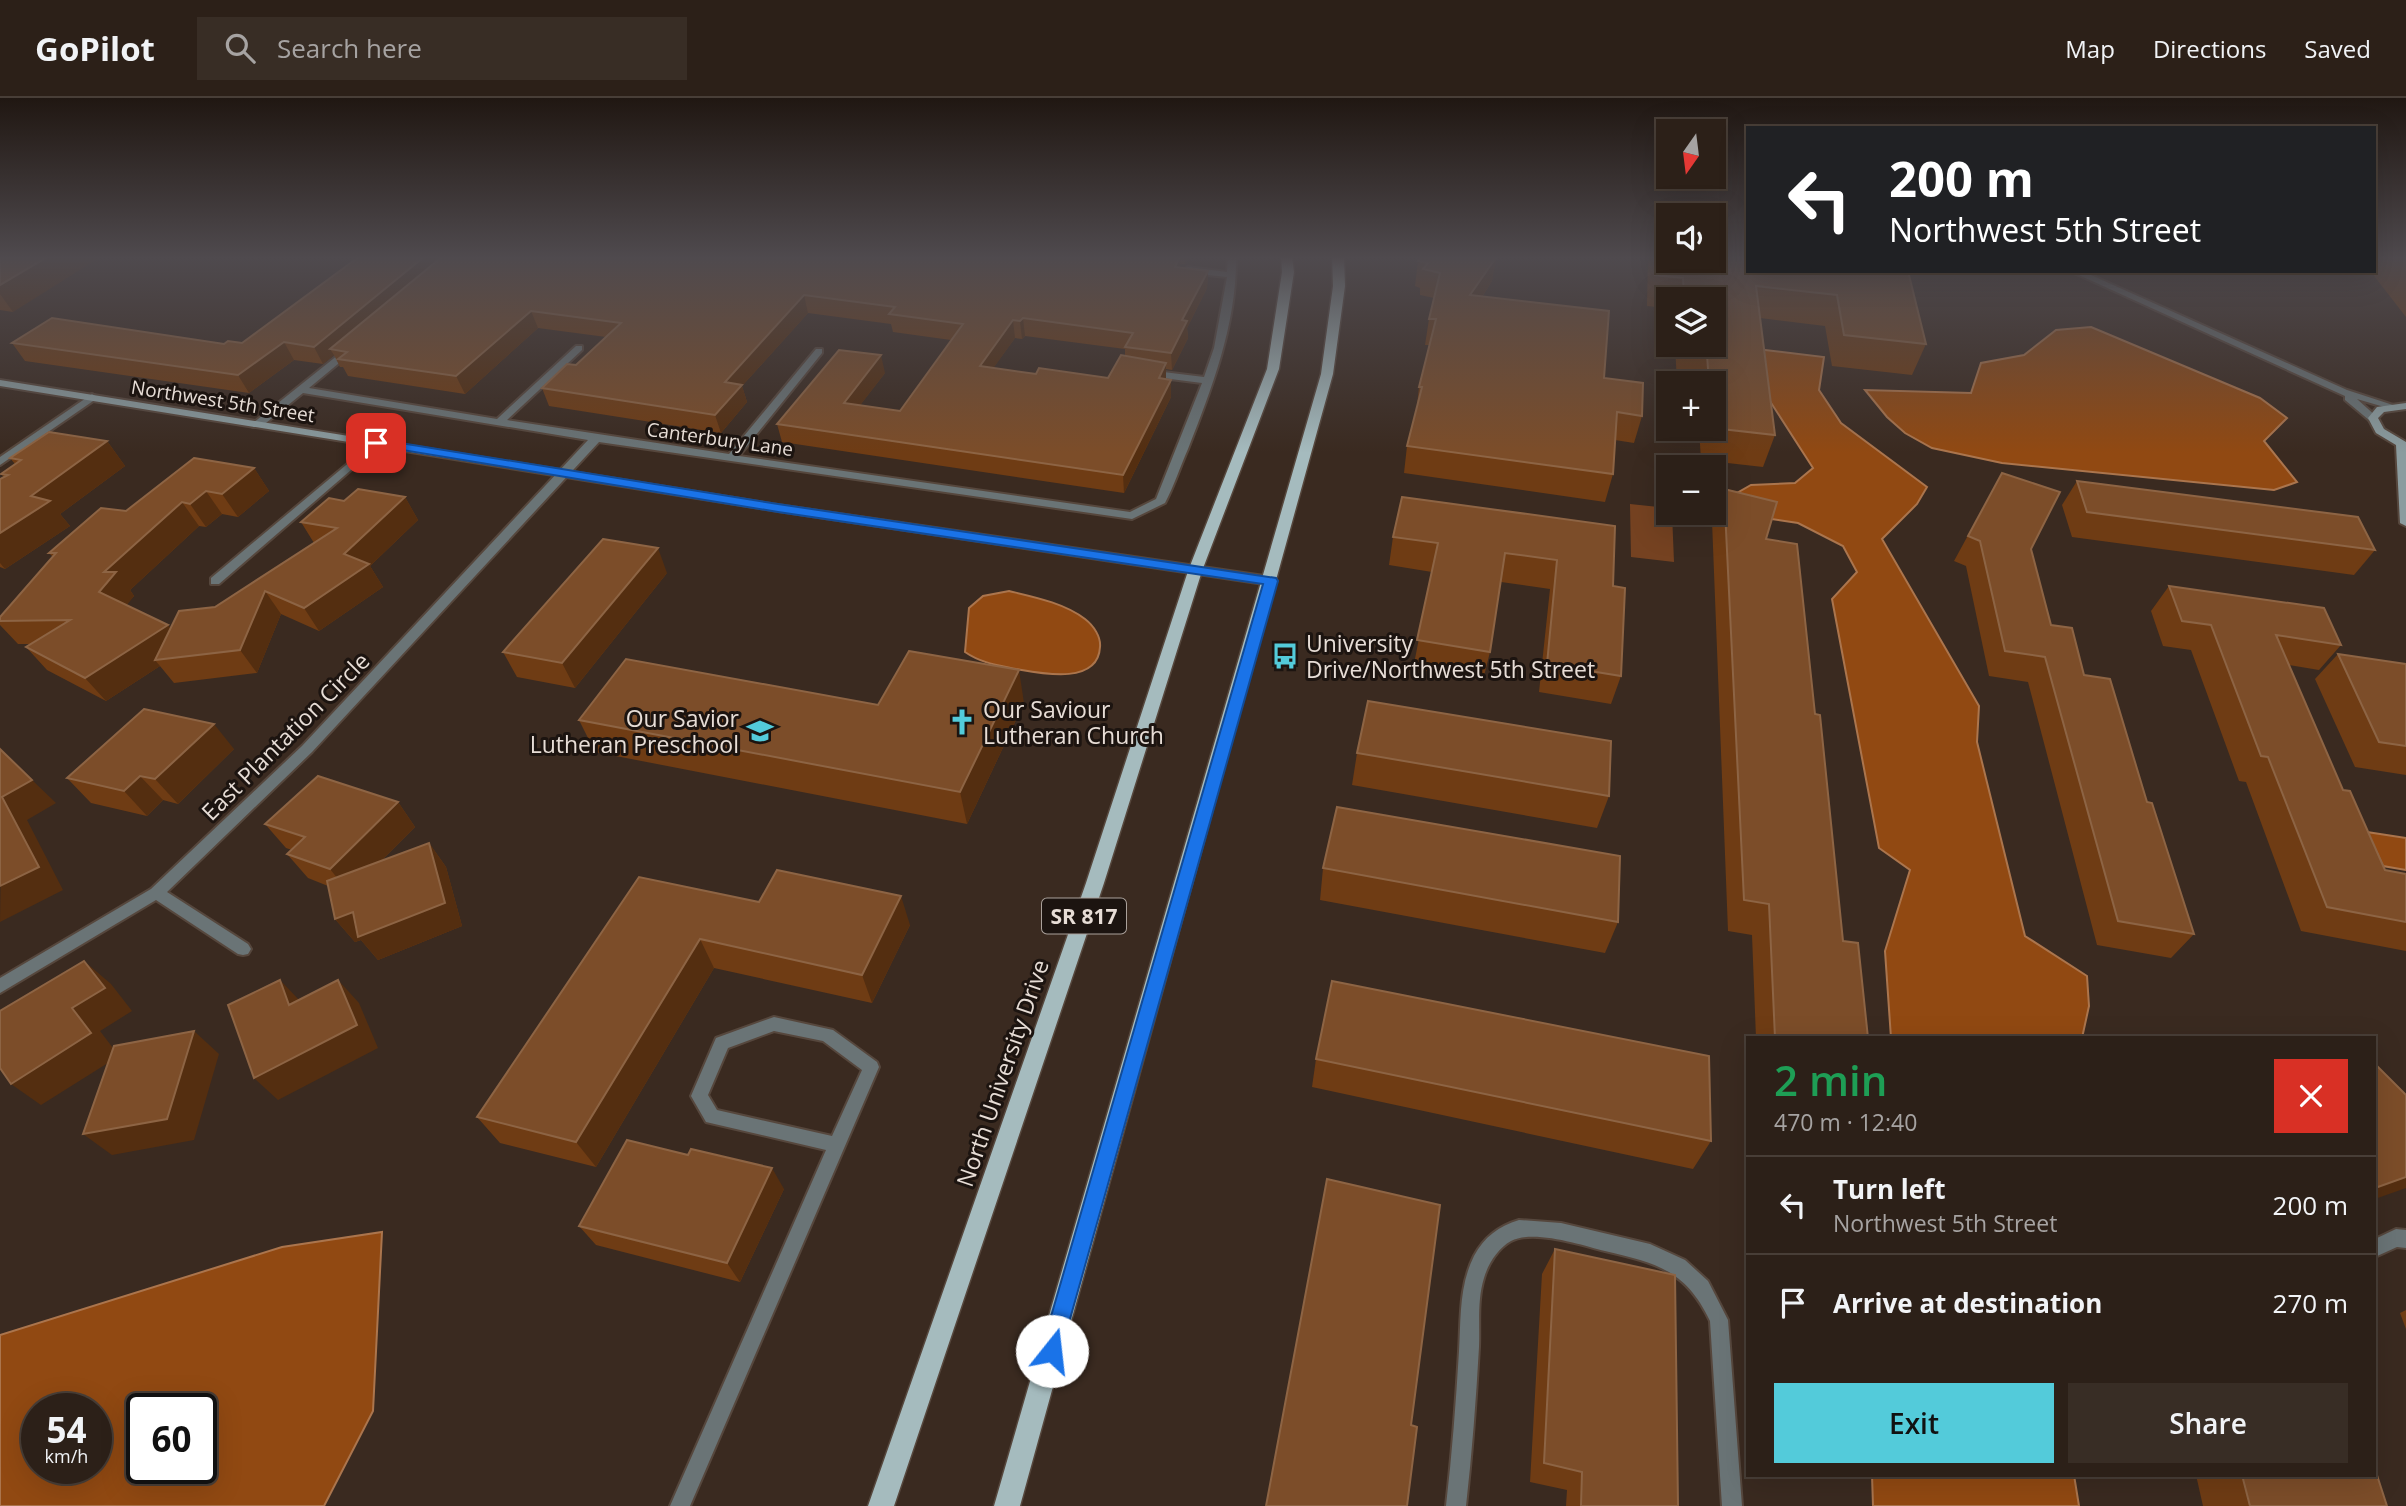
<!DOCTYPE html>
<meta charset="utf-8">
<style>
:root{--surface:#2c2018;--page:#382d25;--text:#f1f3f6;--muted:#a6a3a2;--line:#483e37;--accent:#53cbda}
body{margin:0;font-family:"Open Sans",sans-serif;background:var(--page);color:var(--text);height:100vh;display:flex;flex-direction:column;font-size:26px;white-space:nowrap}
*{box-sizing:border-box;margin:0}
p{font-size:23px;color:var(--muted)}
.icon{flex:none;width:38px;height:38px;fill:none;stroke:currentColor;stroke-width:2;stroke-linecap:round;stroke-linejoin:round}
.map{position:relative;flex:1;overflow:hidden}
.sheet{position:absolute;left:1746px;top:938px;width:630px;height:441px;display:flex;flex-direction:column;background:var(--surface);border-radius:0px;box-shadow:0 7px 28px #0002,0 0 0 2px var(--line)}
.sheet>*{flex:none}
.banner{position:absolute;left:1746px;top:28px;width:630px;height:147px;border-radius:0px;box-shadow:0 7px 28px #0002,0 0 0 2px var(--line);background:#202124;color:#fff;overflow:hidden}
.needle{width:46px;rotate:194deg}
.tools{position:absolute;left:1656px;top:21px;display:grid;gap:14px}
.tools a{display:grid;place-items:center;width:70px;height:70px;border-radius:0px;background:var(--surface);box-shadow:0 7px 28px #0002,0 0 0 2px var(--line);font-size:35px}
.speed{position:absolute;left:21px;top:1295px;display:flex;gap:14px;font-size:35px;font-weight:700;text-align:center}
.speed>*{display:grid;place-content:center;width:91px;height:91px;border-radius:50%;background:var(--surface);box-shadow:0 7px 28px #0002,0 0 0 2px var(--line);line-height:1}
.speed small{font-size:18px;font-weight:400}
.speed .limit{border:4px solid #111;border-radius:10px;background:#fff;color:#111}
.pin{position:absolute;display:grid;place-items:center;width:60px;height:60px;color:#fff;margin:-30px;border-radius:14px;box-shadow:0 4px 10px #0006}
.me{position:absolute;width:77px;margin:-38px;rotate:16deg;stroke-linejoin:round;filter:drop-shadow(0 0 5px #0008)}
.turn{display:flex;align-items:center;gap:24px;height:147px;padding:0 28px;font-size:32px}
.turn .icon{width:91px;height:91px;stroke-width:2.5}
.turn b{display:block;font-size:49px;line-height:60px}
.round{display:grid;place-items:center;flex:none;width:74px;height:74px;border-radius:0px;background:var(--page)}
.head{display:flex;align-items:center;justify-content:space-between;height:119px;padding:0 28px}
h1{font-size:42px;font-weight:600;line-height:52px;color:#1e9e55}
.button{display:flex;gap:14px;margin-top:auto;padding:14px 28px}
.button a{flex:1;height:80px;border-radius:0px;background:var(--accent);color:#111;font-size:28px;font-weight:600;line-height:80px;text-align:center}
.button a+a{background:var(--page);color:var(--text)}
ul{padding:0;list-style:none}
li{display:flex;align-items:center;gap:21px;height:98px;padding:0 28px;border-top:2px solid var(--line)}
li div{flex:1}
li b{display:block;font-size:26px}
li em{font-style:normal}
header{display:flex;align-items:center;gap:42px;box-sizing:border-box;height:98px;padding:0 35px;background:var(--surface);border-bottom:2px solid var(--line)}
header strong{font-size:33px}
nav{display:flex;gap:38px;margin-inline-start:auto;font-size:24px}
.search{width:490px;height:63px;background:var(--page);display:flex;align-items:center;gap:18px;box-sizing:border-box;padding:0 24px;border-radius:0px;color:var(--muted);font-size:26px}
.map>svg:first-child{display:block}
.green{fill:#754221}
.water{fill:#914912;stroke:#ab754d;stroke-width:2;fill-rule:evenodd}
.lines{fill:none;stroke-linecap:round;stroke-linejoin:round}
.street-casing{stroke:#56473d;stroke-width:4}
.secondary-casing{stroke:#56473d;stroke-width:4}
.primary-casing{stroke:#56473d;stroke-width:3}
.street{fill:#6a7476;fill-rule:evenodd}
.secondary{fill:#8b9c9f;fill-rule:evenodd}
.primary{fill:#a5bbbe;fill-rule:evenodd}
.wall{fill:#6f3c14;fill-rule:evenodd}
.shaded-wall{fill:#542e10}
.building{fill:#7c4d29;stroke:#8d6444;stroke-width:2}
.route{fill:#1a73e8;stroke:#114b97;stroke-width:2}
.labels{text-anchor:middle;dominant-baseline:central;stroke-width:6;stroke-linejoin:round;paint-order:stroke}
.far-street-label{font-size:19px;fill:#e7ddd6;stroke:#1c1410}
.shield{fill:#1c1410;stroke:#aaa19b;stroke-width:2}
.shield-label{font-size:21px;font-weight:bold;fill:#e7ddd6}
.poi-label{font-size:23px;fill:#e7ddd6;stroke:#1c1410;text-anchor:start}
.street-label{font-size:23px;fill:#e7ddd6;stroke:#1c1410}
</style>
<header>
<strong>GoPilot</strong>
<div class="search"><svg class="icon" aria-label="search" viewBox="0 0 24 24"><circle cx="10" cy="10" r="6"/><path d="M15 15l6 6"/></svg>Search here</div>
<nav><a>Map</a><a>Directions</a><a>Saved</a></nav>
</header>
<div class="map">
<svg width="2406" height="1408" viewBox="0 0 2406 1408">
<rect width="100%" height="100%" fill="#3a2a20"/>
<!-- green -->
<polygon class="green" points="1630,406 1668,410 1668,415 1672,415 1674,464 1631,459"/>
<!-- water -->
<g class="water">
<polygon points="2091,229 2260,300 2287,320 2264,343 2297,384 2274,392 2002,365 1932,350 1905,335 1887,319 1865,292 1971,295 1981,265 2024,257 2056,232"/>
<polygon points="1748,250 1824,259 1819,292 1841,325 1927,389 1917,406 1882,441 1979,608 1977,644 2025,838 2087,878 2089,908 2082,940 1891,940 1885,853 1910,772 1879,750 1832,501 1857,474 1843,448 1798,425 1751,418 1730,399 1751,387 1795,385 1813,370 1757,283"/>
<path d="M1009 493C1034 499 1064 505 1085 521 1094 528 1101 539 1100 549 1098 588 1039 575 1016 571 997 567 981 565 965 554L969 510 983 498Z"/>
<polygon points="2367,734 2406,740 2406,772 2383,768"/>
<path d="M382 1134 373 1313 324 1408H0V1237L282 1149ZM37 1311H96V1370H37ZM142 1311H201V1370H142Z"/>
<polygon points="1872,1377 2074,1377 2079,1408 1873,1408"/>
</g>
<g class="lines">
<!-- street casing -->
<g class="street-casing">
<g id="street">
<path d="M1228 158H1236C1237 225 1212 290 1188 351 1180 369 1174 388 1165 405L1132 421 599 344 312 654 167 794 248 846 251 851 248 856 243 857 238 856 156 802 0 895V880L151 791 302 648 588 342 303 295 261 329H253V325L348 249 356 251 309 290 497 321 576 248H582V252L507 322 729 356 816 251H822V255L739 358 1130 414 1156 401 1202 285 1147 278 1142 275 1147 272 1204 279 1214 250 1227 179 1188 175 1183 172 1188 169 1227 174Z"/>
<polygon points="2070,173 2082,173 2347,292 2396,308 2391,311 2357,301 2378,320 2373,323 2369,322 2345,302 2345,298"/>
<polygon points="92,296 97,299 96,301 0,367 0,359"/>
<polygon points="376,342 381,345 380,347 219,486 211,486 211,480"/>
<path d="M774 919 833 932 877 964 879 969 690 1408H670L826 1052 706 1024 691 998 716 940ZM774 933 823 943 862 972 832 1038 717 1012 708 997 728 950Z"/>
<path d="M1519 1122 1561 1125 1650 1146 1685 1162 1708 1183 1728 1222 1742 1408H1722L1710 1223C1686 1172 1656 1165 1605 1153 1582 1147 1533 1131 1511 1143 1498 1150 1488 1166 1484 1180 1477 1203 1480 1226 1479 1249 1476 1302 1472 1355 1466 1408H1446C1452 1356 1456 1304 1459 1253 1461 1220 1459 1188 1474 1158 1484 1139 1499 1128 1519 1122Z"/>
<polygon points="2396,1131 2406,1132 2406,1150 2397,1149 2375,1159 2375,1141"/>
</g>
</g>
<!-- secondary casing -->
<g class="secondary-casing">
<g id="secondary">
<polygon points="0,282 778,407 1271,479 1277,483 1271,487 778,413 0,288"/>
<polygon points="2406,305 2406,311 2384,314 2378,320 2384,331 2406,344 2406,428 2400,425 2396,347 2376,335 2368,320 2377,309"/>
</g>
</g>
<!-- primary casing -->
<g class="primary-casing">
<g id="primary">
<polygon points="1281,158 1292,158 1294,174 1279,271 1202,473 1104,785 894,1408 868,1408 1086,785 1188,473 1267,271 1282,174"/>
<polygon points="1332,158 1344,158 1345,188 1333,276 1020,1408 994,1408 1321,276 1333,188"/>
</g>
</g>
<!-- street -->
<use href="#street" class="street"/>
<!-- secondary -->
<use href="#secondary" class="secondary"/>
<!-- primary -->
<use href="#primary" class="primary"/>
</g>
<!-- wall -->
<g class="wall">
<polygon points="0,158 13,214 0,212"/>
<polygon points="244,158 266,158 262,160"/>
<path d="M356 158H1190L1185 166H1180V169L1208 173 1207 190 1187 230 1188 240 1172 272 1166 271V281L1171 299 1124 395 782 344 777 326 885 275 860 307 900 313 951 242 893 234 891 226 808 215 742 288 747 304 721 335 549 308 542 290 576 267 606 239 538 230 465 296 348 278 343 269H340L334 257 323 266 294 262 249 295 25 263 12 245H242L360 158ZM1025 238 1125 251V258L1108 280 1036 276 993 270 1015 240 1022 241Z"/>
<polygon points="1648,158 1668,158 1908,173 1926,246 1912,277 1832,268 1825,228 1760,220 1775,337 1763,369 1701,362 1699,331 1713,331 1713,285 1677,285 1675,247 1713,247 1713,201 1668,201 1668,210 1647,208"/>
<polygon points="2383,158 2406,158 2406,219 2371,174 2375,173 2375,169"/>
<polygon points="1418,163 1492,183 1482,199 1604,280 1642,318 1634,345 1615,342 1613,376 1605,404 1404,375 1407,348 1416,316 1419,289 1430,247 1425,247 1429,221 1434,200 1420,197 1420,190 1415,188"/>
<polygon points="107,343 125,368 60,416 70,428 5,471 0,469 0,381 4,379 1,376 15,366 10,360"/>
<polygon points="254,370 269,393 238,419 222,416 206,429 199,428 130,492 134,498 126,507 171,530 215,509 314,445 301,424 344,403 405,399 418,422 370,468 383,489 319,533 281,516 257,575 174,585 160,568 106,603 47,572 26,549 30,546 18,546 0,527 0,519 53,459 49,455 126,413"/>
<polygon points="2002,375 2031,451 2051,527 2084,577 2147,704 2194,836 2171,860 2097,847 2028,584 1989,578 1966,468 1954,463"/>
<polygon points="2077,383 2375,452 2354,477 2072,439 2062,407"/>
<polygon points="1724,391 1766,441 1815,616 1843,843 1868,940 1756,940 1752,837 1728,833 1712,423"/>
<polygon points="1615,428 1613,488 1621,578 1611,606 1539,594 1550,491 1501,484 1490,554 1483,582 1413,571 1432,474 1389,467 1393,439"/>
<polygon points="667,475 575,590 517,579 503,554"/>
<polygon points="2169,488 2341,547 2319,572 2289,567 2343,692 2385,772 2406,776 2406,853 2301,833 2246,684 2239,683 2191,552 2163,548 2151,513"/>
<polygon points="2338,556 2406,566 2406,677 2355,669 2315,581"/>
<polygon points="1024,605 967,726 595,654 579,622 878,607"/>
<polygon points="234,651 178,706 163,702 147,718 91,705 67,680"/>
<polygon points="1357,655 1609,698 1597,730 1352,687"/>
<polygon points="398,704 415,729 381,763 429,745 446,769 462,828 378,862 361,842 355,844 335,821 328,788 308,780 287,756 292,752 286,750 265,726"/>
<polygon points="1323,770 1618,824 1605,855 1320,802"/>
<polygon points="639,779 759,804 910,827 872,905 714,870 596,1069 500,1045 477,1019"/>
<polygon points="1316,961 1711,1043 1693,1071 1312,989"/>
<polygon points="784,1091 740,1184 596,1147 579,1128"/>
<polygon points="1555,1151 1678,1408 1566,1408 1567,1392 1530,1384 1542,1176"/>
<polygon points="2406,1212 2406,1231 2400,1215"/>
<polygon points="2196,1377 2375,1377 2387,1408 2203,1408"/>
</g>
<!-- shaded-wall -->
<g class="shaded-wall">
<polygon points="49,158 102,158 13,214 0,196 0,187"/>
<polygon points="425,158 453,158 330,251 334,257 323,266 314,249"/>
<polygon points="1185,158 1190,158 1185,166"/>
<polygon points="1497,158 1492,183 1466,223 1470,197"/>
<polygon points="1180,159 1180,176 1175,169"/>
<polygon points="1208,173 1207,190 1187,230 1188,240 1172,272 1171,255 1182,222"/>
<polygon points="804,197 808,215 742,288 747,304 721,335 715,317 725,284"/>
<polygon points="531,213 538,230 465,296 456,278"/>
<polygon points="1023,220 1025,238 1022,241 1020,223"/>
<polygon points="1013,222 1015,240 982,286 980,268"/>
<polygon points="284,244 294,262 249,295 238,277"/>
<polygon points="881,257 885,275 848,323 844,305"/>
<polygon points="1166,265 1166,283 1159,280"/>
<polygon points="1171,282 1171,299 1124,395 1123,377"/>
<polygon points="107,343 125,368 60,416 70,428 5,471 0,465 0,435 31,398"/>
<polygon points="254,370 269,393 238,419 222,396"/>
<polygon points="206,393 222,416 206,429 190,406"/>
<polygon points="405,399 418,422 370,468 383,489 319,533 304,510 344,456"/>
<polygon points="182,404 199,428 130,492 134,498 118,518 99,494 104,474"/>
<polygon points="658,450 667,475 575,590 562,565"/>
<polygon points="265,493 281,516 257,575 240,552"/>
<polygon points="168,527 187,550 155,562 160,568 106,603 85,580"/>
<polygon points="1019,572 1024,605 967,726 960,694"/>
<polygon points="214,626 234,651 178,706 155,681"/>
<polygon points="140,678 163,702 147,718 124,693"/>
<polygon points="32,682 56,705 27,722 63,792 0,824 2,699"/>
<polygon points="398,704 415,729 349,795 330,771"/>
<polygon points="429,745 446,769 462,828 378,862 361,842 355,844 335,821"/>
<polygon points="901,798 910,827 872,905 862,877"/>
<polygon points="700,841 714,870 596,1069 576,1044"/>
<polygon points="84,863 111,886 132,913 100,933 119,958 41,1007 11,986 72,910"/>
<polygon points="280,882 302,905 289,907"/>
<polygon points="338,882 359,905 378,950 278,1002 254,980"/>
<polygon points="194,933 219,956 194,1042 112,1057 83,1036"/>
<polygon points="772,1070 784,1091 740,1184 727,1165"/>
<polygon points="2406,1079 2406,1090 2375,1101 2375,1090"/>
</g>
<!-- building -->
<g class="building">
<polygon points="0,158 49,158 0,187"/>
<polygon points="360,158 425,158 314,249 284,244 238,277 12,245 52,220 224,246 228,243 242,245"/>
<polygon points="443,158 1166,158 1180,159 1175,169 1208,173 1182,222 1187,223 1171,255 1125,249 1133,235 1023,220 1020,223 1013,222 980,268 1036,276 1039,270 1108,280 1121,257 1166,265 1159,280 1171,282 1123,377 777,326 839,252 881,257 844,305 900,313 963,226 889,216 895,209 804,197 725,284 742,287 715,317 542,290 567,266 576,267 621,225 531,213 456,278 338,261 347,254 330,251"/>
<polygon points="1422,158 1497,158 1470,197 1609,213 1604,280 1643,285 1642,318 1617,314 1613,376 1407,348 1422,289 1419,289 1436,221 1429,221 1440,175 1423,171 1428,165 1418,163"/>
<polygon points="1655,158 1668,158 1668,163 1713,163 1713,158 1748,158 1748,173 1908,173 1926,246 1844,237 1837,197 1756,188 1775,337 1713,330 1713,285 1709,285 1707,257 1687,255 1686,247 1713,247 1713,201 1684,201 1683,180 1655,177"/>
<polygon points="49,334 107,343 31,398 50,403 0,435 0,381 8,377 1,376 21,362 10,360"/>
<polygon points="194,360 254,370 222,396 206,393 190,406 182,404 104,474 116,474 99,494 168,527 85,580 26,549 70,522 0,523 0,519 56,455 49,455 101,410 126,413"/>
<polygon points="2002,375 2060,394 2031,451 2051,527 2072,530 2084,577 2110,581 2147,704 2152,705 2194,836 2118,823 2045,559 2005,553 1980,443 1968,438"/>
<polygon points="2077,383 2358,419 2375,452 2087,414"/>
<polygon points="358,391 405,399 344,456 369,466 304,510 265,493 240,552 155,562 179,513 215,509 337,430 301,424 329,400 344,403"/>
<polygon points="1724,391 1777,404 1766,441 1797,446 1815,616 1820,617 1843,843 1858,845 1868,940 1775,940 1769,806 1744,802"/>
<polygon points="1402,399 1615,428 1613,488 1625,490 1621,578 1547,566 1557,462 1505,455 1490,554 1417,542 1438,445 1393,439"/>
<polygon points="603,441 658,450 562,565 503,554"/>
<polygon points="2169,488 2324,510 2341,547 2276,537 2343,692 2350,693 2385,772 2406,776 2406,824 2327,809 2268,659 2261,658 2211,527 2182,523"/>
<polygon points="909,553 1019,572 960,694 579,622 626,561 878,607"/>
<polygon points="2338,556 2406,566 2406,648 2379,644"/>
<polygon points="1368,603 1611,643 1609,698 1357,655"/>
<polygon points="144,611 214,626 155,681 140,678 124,693 67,680"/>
<polygon points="0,651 32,682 2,699 39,769 0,788"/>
<polygon points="318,678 398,704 330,771 287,756 305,739 265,726"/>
<polygon points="1337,709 1620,758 1618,824 1323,770"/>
<polygon points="429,745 445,805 358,839 353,814 335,821 327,783"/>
<polygon points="777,772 901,798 862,877 700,841 576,1044 477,1019 639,779 759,804"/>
<polygon points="84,863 105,890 72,910 91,935 11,986 0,970 0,913"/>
<polygon points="280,882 289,907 338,882 357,927 254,980 228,907"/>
<polygon points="1332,883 1709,958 1711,1043 1316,961"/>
<polygon points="194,933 167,1021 83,1036 114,948"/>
<polygon points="2375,966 2406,997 2406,1079 2375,1090"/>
<polygon points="627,1042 688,1057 691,1051 772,1070 727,1165 579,1128"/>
<polygon points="1327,1081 1440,1107 1411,1327 1417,1329 1407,1408 1266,1408"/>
<polygon points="1555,1151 1675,1177 1678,1408 1581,1408 1582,1374 1544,1365"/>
<polygon points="2375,1371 2387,1408 2250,1408 2242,1377 2375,1377"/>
</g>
<!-- sky -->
<linearGradient id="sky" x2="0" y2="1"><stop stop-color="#201712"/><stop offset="0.45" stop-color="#4f4a4e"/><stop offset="1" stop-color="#4f4a4e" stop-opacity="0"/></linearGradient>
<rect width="2406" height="355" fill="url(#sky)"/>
<!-- route -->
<polygon class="route" points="376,341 778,406 1276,480 1278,483 1059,1260 1052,1264 1044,1260 1041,1253 1263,486 778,414 372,347 372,342"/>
<!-- icons -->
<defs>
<g id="bus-bare" transform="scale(2.1)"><path d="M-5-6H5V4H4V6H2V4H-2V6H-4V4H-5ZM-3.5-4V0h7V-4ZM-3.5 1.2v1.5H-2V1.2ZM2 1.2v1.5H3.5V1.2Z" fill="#53cbda" stroke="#1c1410" stroke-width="2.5" paint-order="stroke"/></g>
<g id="church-bare" transform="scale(2.1)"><path d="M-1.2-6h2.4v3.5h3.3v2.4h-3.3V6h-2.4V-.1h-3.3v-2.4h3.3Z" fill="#53cbda" stroke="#1c1410" stroke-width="2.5" paint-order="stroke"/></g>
<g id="school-bare" transform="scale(2.1)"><path d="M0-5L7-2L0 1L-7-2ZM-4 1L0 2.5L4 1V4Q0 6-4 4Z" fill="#53cbda" stroke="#1c1410" stroke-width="2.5" paint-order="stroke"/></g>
</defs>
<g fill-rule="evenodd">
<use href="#bus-bare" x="1285" y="558"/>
<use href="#church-bare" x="962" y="624"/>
<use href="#school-bare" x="760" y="633"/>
</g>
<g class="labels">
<!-- far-street labels -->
<g class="far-street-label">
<text transform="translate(223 303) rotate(9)">Northwest 5th Street</text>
<text transform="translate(720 341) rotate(8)">Canterbury Lane</text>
</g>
<!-- shield labels -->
<rect class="shield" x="1042" y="800.5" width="84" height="35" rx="5"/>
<g class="shield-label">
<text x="1084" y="818">SR 817</text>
</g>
<!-- poi labels -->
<g class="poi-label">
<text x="1306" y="545">University<tspan x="1306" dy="26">Drive/Northwest 5th Street</tspan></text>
<text x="983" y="611">Our Saviour<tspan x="983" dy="26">Lutheran Church</tspan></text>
<text x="739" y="620" text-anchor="end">Our Savior<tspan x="739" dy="26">Lutheran Preschool</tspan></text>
</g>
<!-- street labels -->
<g class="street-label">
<text transform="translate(285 638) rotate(-45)">East Plantation Circle</text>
<text transform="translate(1002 975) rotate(-71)">North University Drive</text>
</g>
</g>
</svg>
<div class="tools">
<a><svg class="needle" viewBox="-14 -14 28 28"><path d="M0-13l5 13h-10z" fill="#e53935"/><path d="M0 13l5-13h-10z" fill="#a6a3a2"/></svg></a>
<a><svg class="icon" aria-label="sound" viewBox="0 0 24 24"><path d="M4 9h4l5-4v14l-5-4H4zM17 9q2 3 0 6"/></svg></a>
<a><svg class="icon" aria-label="layers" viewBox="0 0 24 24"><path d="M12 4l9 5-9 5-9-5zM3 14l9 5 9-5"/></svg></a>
<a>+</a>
<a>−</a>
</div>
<div class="speed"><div>54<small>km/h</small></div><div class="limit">60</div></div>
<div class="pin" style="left:376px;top:345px;background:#d93025"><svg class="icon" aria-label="arrive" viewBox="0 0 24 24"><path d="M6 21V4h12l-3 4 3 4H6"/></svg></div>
<svg class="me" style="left:1052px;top:1253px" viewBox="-20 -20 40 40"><circle r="19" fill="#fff"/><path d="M0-13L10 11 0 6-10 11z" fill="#1a73e8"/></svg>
<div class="banner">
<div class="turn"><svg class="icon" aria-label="left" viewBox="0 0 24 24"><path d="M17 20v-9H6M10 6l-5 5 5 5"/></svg><div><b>200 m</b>Northwest 5th Street</div></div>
</div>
<section class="sheet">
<div class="head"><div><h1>2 min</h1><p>470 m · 12:40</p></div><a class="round" style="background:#d93025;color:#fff"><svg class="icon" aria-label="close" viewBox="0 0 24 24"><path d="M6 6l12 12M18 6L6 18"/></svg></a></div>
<ul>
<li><svg class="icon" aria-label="left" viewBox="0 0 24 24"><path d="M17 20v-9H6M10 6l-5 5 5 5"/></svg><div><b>Turn left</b><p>Northwest 5th Street</p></div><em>200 m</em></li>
<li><svg class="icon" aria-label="arrive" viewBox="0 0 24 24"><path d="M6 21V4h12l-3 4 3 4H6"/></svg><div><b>Arrive at destination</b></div><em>270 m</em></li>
</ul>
<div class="button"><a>Exit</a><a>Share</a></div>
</section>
</div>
